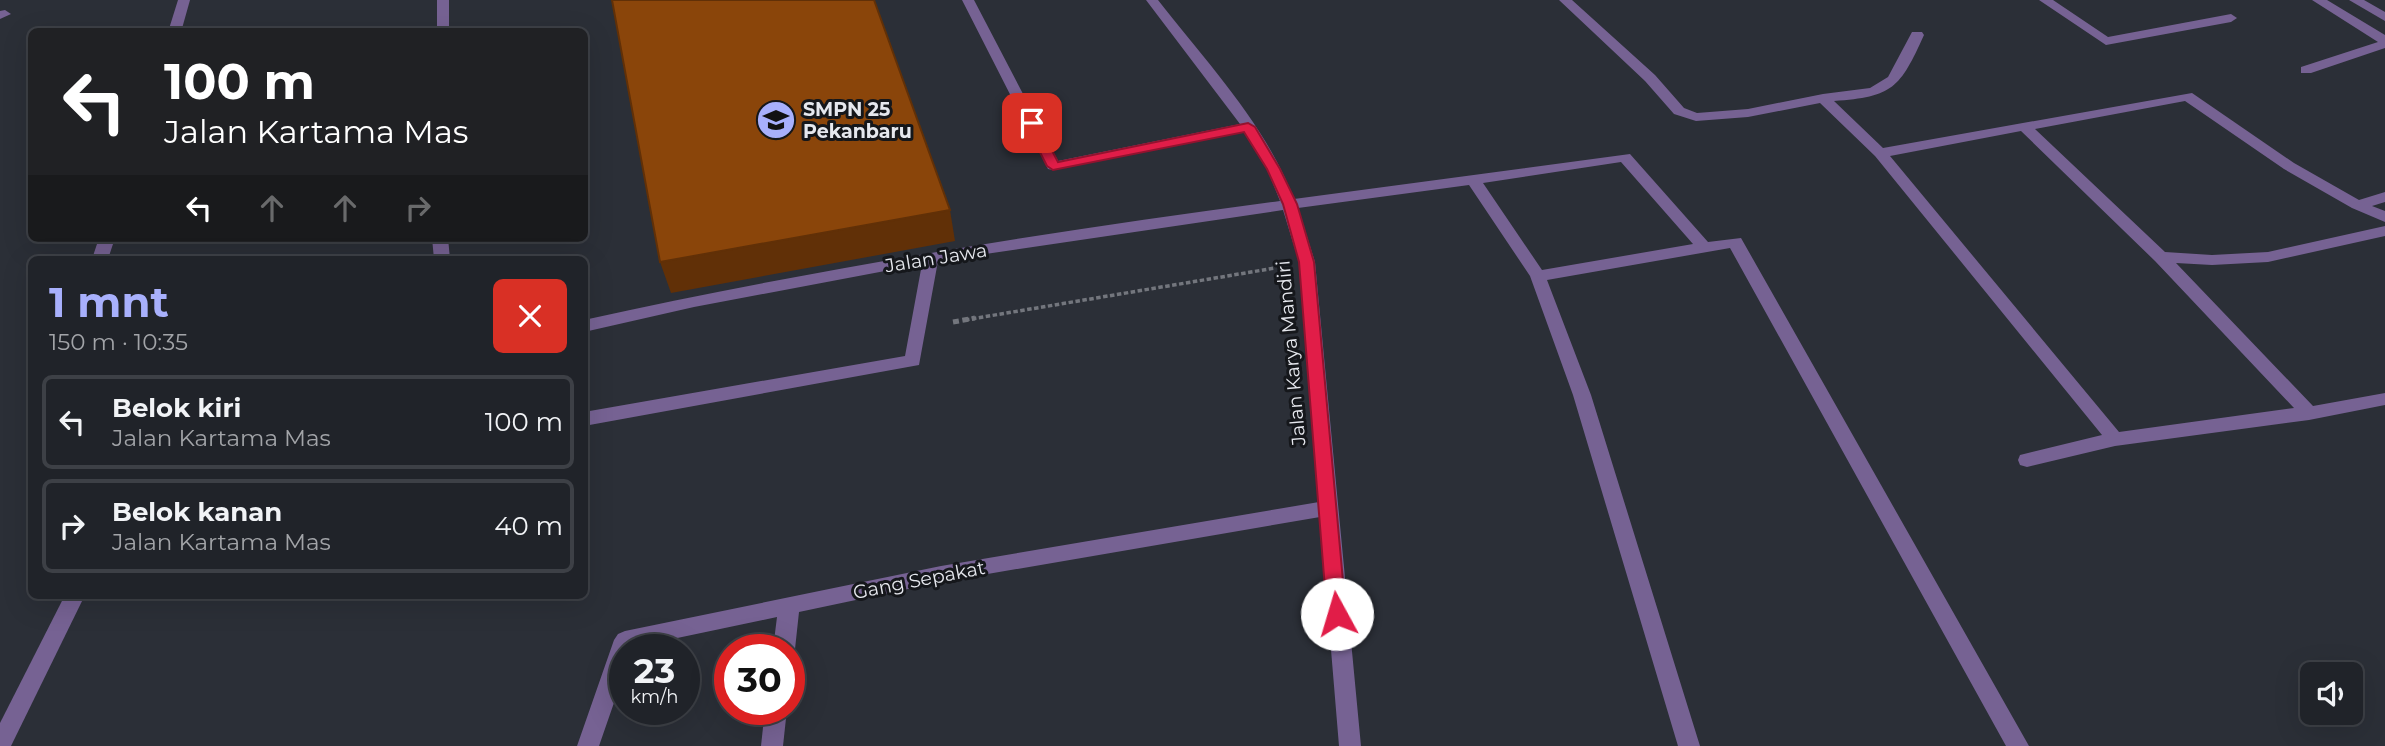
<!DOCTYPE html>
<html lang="id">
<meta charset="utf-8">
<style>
:root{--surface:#202329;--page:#282b31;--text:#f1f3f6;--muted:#a2a4a8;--line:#3d4046;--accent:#a8b0fc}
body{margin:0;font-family:Montserrat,sans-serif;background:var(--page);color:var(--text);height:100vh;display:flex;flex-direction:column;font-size:26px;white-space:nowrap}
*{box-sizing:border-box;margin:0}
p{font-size:23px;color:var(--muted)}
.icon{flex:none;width:38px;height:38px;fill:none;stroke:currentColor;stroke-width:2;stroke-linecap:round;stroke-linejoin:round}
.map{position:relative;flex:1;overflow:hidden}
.side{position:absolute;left:28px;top:256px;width:560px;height:343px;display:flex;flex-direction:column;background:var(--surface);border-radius:10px;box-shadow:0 7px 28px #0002,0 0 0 2px var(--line)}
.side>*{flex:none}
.hud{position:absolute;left:28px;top:28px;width:560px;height:214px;border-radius:10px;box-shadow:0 7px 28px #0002,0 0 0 2px var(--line);background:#202124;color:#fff;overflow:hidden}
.fabs{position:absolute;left:2300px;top:662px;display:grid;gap:14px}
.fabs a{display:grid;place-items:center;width:63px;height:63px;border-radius:10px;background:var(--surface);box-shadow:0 7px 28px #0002,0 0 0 2px var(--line);font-size:35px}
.speed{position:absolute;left:609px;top:634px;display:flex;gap:14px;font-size:35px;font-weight:700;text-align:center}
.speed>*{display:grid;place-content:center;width:91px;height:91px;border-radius:50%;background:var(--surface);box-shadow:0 7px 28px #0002,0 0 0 2px var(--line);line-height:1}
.speed small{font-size:18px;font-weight:400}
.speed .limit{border:10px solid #d22;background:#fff;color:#111}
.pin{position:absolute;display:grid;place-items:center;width:60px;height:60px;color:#fff;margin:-30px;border-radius:14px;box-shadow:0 4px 10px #0006}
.me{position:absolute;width:77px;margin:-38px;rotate:354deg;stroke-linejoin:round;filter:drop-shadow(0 0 5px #0008)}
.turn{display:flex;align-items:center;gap:24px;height:147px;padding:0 21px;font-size:32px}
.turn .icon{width:91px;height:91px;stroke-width:2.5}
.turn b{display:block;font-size:49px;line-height:60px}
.lanes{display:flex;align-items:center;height:66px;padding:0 21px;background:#0003;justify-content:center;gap:35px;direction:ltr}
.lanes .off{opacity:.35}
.round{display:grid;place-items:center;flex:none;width:74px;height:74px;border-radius:10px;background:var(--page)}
.head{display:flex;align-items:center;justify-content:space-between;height:119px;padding:0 21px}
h1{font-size:42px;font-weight:700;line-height:52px;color:var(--accent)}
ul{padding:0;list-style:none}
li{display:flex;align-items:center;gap:21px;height:94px;margin:0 14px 10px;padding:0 7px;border:4px solid var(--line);border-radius:10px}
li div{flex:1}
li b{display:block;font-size:26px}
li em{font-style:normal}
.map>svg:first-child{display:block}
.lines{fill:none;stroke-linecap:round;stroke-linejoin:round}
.path-far1{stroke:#73767d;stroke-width:3.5;stroke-dasharray:4.5 2.5;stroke-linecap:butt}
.path{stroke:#73767d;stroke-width:5;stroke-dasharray:6 3.5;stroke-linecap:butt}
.street{fill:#766293;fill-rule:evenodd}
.shaded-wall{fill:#613007}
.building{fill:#8a450a;stroke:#613007;stroke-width:2}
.route{fill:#e11d48;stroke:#92132f;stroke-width:2}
.labels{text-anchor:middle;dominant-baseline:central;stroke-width:6;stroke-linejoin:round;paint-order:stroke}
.poi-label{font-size:19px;font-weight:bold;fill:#e6e8ee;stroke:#15171b;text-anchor:start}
.street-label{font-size:19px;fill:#e6e8ee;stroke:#15171b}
</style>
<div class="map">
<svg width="2385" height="746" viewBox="0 0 2385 746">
<rect width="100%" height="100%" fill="#2b2f37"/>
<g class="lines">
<!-- path-far1 -->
<polyline class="path-far1" points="965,320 1275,268"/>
<!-- path -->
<polyline class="path" points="953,322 975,318"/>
<!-- street -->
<g class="street">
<polygon points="178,0 190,0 181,32 168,32"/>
<rect x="437" y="0" width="12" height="32"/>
<path d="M962 0H974L1058 161 1240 124 1146 0H1158C1207 63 1265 123 1294 199L1630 154 1708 242 1741 238 2029 746H2006L1730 248 1547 280 1591 395 1700 746H1678L1573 395 1530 276 1469 185 1298 208 1315 262 1361 746H1339L1320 517 941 582 799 612 795 649 789 656V649H773L777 617 625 649V671L599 746H577L614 640 618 634 625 631 941 566 1319 502 1299 262 1283 210 938 261 919 365 584 426V412L905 356 922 264 694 307 584 332V320C815 269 1046 232 1280 201L1268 171 1245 132 1053 170 1048 169ZM1621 162 1693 244 1542 270 1483 183Z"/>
<path d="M1559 0H1572L1655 75 1684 108 1697 113 1748 109 1823 94 1870 88 1888 77 1912 32H1922L1924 35C1900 88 1893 97 1834 101L1883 148 2192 93 2294 163 2359 200 2385 192V202L2372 206 2385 211V222L2352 208 2284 169 2185 101 2035 129 2165 252 2212 255 2268 252 2385 226V236L2268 262 2212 265 2176 263 2313 406 2385 393V405L2309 420 2115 446 2027 467 2020 465 2018 460 2020 455 2102 435 1875 156 1820 103 1748 117 1696 121 1674 114 1645 81ZM2021 131 2155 261 2294 408 2119 432 1890 156Z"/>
<polygon points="2039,0 2053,0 2108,37 2231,14 2237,18 2231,22 2106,45"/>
<polygon points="2312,0 2327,0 2385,35 2385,48 2311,73 2301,73 2301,67 2378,42"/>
<polygon points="2349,0 2364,0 2385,12 2385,21"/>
<polygon points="0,11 5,10 11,14 0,19"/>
<polygon points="99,238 115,238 108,259 92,259"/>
<polygon points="432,238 448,238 450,259 434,259"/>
<polygon points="65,595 85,595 11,746 0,746 0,723"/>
<polygon points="765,709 787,709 783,746 761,746"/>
</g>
</g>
<!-- shaded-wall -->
<polygon class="shaded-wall" points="950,210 955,241 671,293 660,262"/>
<!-- building -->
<polygon class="building" points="612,0 874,0 950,210 660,262"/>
<!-- route -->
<polygon class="route" points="1027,120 1036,120 1058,162 1248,123 1255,127 1280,169 1297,204 1314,262 1346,614 1343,619 1330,619 1327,614 1299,262 1283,204 1267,169 1244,132 1053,170 1047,166 1025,123"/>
<!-- icons -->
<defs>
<g id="school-disc" transform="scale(2.0125)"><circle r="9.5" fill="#a8b0fc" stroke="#15171b"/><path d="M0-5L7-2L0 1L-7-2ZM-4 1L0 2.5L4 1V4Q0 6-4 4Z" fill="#111"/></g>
</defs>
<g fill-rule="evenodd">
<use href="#school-disc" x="776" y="120"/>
</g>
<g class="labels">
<!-- poi labels -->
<g class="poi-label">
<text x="803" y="109">SMPN 25<tspan x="803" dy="22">Pekanbaru</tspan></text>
</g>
<!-- street labels -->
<g class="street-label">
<text transform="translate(936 258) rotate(-9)">Jalan Jawa</text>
<text transform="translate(1291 353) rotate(-95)">Jalan Karya Mandiri</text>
<text transform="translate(919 580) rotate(-11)">Gang Sepakat</text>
</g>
</g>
</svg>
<div class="fabs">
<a><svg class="icon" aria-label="sound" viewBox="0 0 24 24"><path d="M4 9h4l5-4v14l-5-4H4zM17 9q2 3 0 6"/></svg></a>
</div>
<div class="speed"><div>23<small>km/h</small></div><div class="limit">30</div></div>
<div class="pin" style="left:1032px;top:123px;background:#d93025"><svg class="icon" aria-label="arrive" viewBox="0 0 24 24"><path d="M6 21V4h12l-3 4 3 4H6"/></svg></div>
<svg class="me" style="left:1337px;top:614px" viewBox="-20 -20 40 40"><circle r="19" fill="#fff"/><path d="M0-13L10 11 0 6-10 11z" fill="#e11d48"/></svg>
<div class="hud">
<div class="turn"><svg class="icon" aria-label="left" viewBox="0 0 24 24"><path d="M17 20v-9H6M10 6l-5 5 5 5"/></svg><div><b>100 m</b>Jalan Kartama Mas</div></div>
<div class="lanes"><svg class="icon" aria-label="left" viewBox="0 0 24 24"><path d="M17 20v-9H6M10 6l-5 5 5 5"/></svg><svg class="icon off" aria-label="ahead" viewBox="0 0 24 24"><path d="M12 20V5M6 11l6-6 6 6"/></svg><svg class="icon off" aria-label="ahead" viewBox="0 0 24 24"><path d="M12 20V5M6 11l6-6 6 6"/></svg><svg class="icon off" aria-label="right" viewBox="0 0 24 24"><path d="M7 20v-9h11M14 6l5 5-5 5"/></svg></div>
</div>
<section class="side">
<div class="head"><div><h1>1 mnt</h1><p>150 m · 10:35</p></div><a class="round" style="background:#d93025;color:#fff"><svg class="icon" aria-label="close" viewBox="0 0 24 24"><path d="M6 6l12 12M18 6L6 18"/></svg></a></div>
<ul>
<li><svg class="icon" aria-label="left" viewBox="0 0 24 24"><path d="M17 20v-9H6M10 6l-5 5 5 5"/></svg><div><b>Belok kiri</b><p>Jalan Kartama Mas</p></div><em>100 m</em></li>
<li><svg class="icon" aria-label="right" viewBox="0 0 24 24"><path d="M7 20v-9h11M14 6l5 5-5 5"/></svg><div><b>Belok kanan</b><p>Jalan Kartama Mas</p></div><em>40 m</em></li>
</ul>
</section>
</div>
